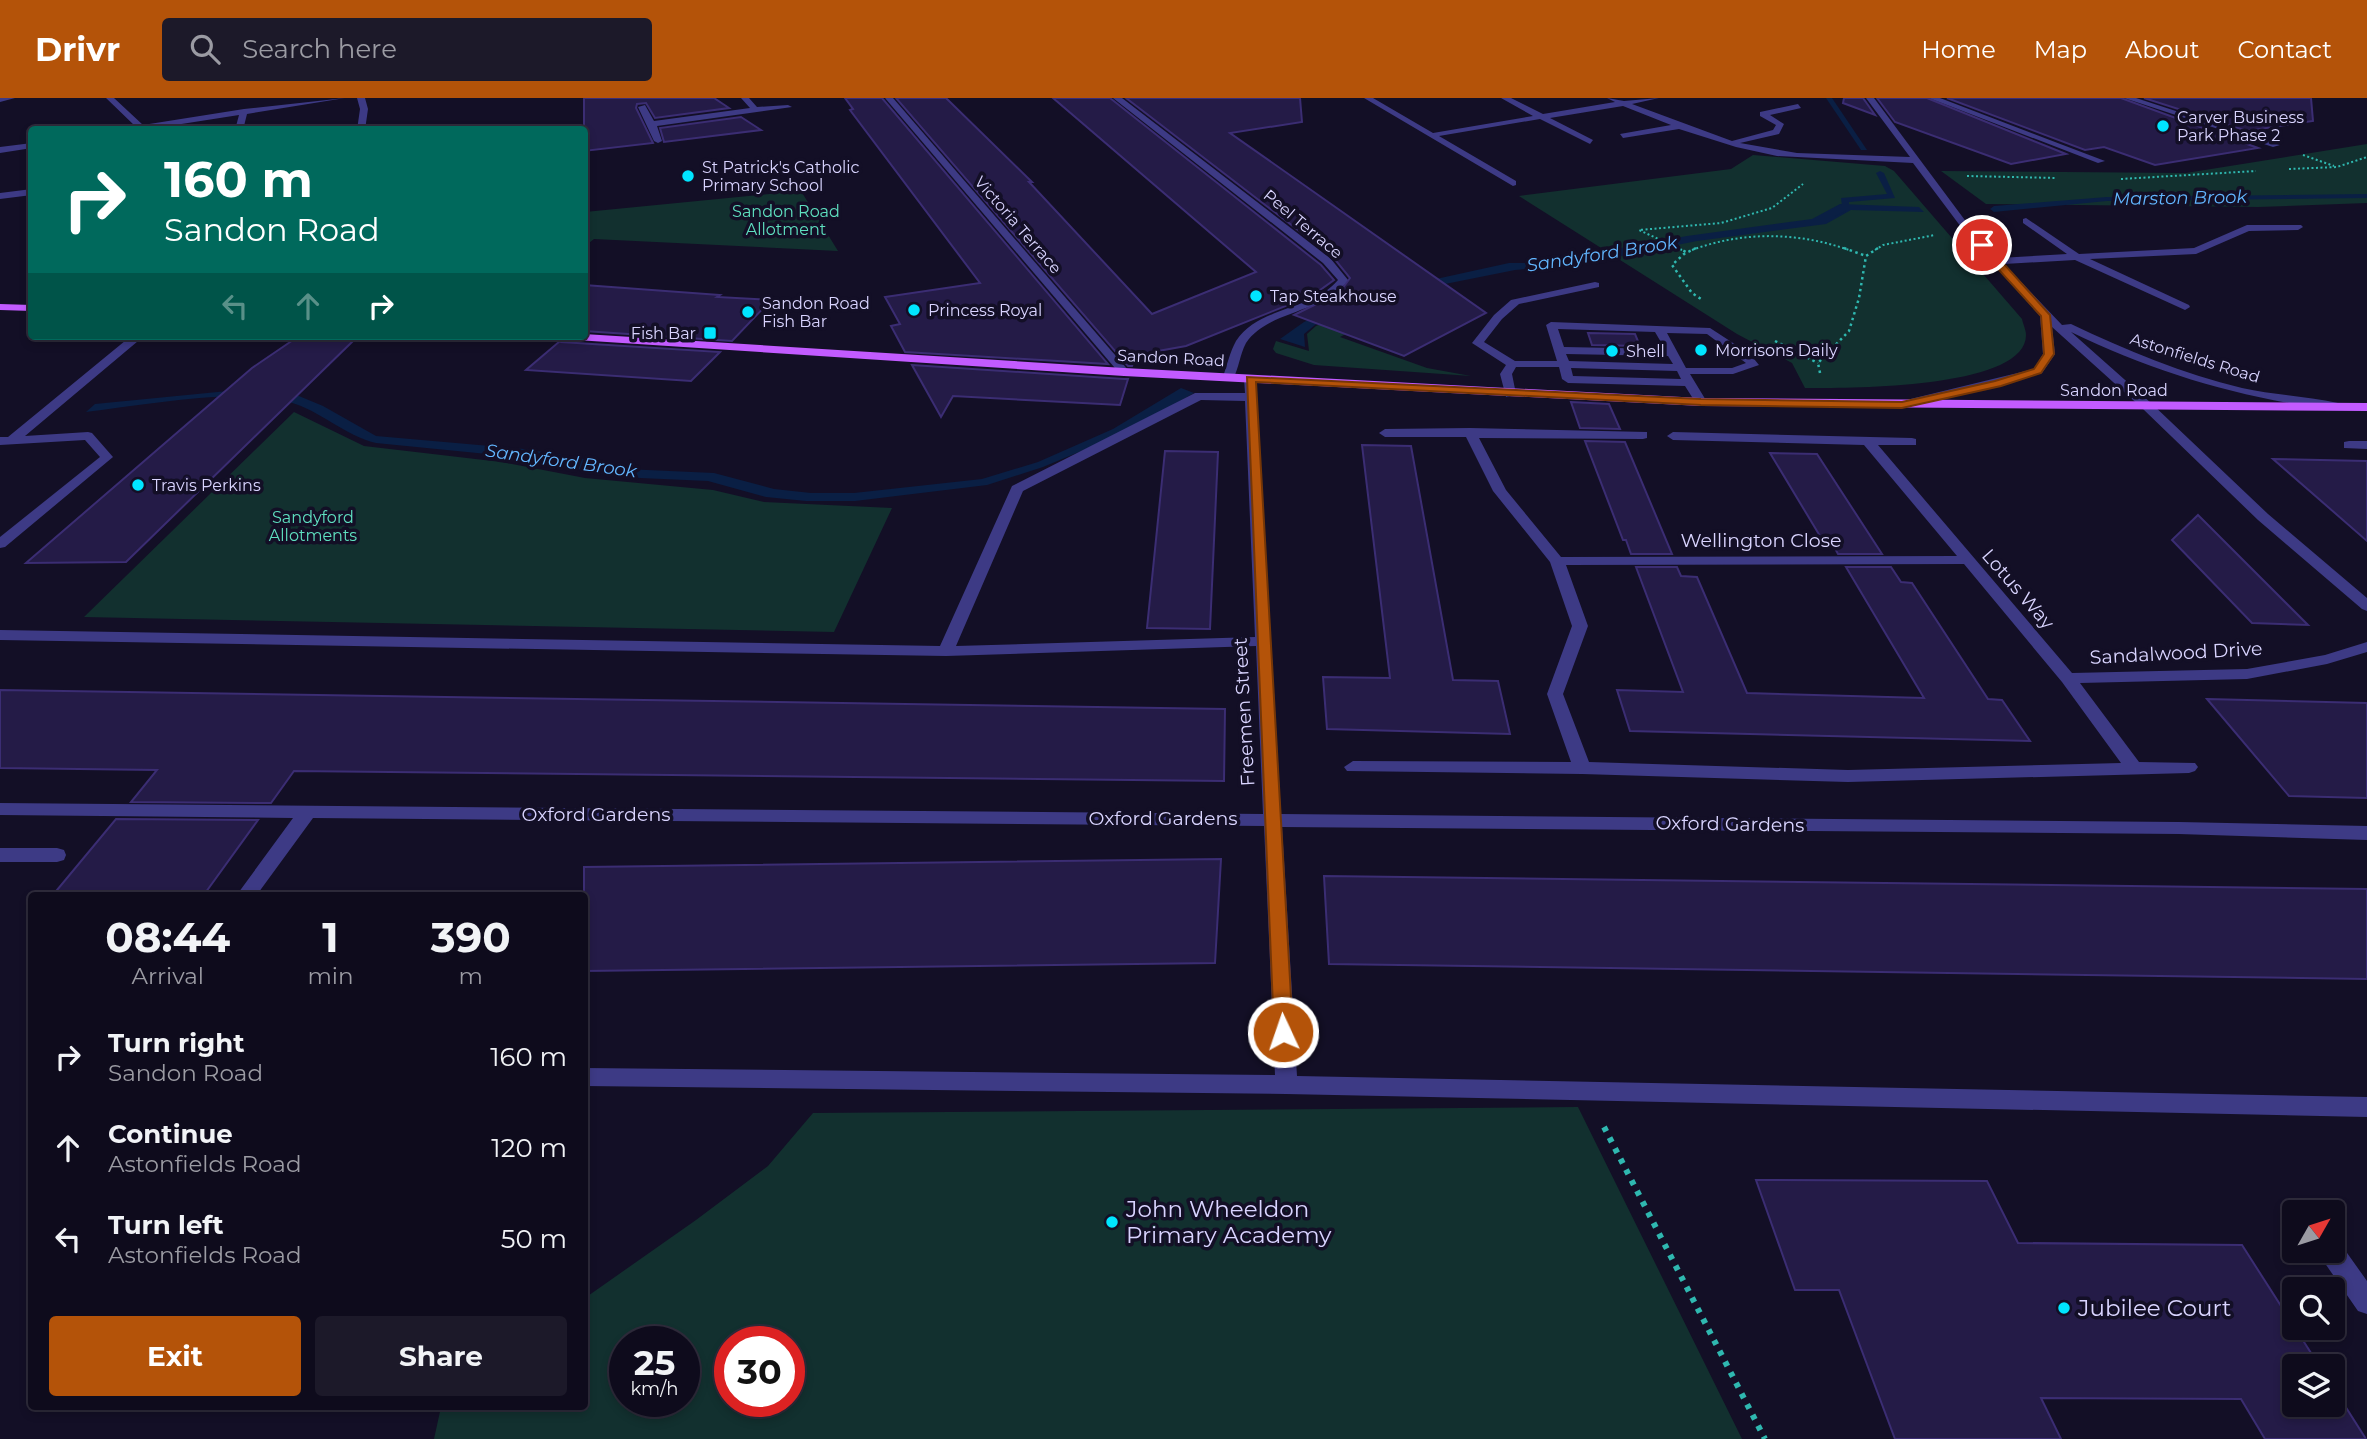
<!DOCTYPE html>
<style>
:root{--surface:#0e0b1c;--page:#1c1929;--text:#f1f3f6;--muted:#9b9ba3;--line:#2e2b3b;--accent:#b45309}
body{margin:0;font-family:Montserrat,sans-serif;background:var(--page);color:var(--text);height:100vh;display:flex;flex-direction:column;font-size:26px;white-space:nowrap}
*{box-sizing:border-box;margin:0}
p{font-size:23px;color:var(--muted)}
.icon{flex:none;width:38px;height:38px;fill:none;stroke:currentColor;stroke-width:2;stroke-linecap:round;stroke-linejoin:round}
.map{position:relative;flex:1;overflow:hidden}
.details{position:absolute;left:28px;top:794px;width:560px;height:518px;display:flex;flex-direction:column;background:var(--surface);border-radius:7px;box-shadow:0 4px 10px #0003,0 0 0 2px var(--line)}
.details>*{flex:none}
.top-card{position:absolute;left:28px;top:28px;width:560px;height:214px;border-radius:7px;box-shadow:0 4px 10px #0003,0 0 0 2px var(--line);background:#00695c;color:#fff;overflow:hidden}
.needle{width:46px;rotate:51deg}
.fabs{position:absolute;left:2282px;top:1102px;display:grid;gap:14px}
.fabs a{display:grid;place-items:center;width:63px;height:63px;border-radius:7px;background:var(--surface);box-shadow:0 4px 10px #0003,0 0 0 2px var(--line);font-size:35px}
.speed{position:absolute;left:609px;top:1228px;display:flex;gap:14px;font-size:35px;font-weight:700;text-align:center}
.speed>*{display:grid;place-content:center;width:91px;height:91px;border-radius:50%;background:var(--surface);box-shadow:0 4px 10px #0003,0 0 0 2px var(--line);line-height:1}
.speed small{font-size:18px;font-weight:400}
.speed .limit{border:10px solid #d22;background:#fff;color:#111}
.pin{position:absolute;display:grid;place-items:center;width:60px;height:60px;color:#fff;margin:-30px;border:4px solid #fff;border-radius:50%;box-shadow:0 2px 7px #0007}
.me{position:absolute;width:77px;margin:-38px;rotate:357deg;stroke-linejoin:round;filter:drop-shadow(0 0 5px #0008)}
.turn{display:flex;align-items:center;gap:24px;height:147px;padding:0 21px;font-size:32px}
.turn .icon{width:91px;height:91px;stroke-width:2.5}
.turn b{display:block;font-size:49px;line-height:60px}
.lanes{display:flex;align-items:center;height:66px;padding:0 21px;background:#0003;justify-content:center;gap:35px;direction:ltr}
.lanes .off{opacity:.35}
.eta{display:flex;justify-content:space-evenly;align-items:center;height:119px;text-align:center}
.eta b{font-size:42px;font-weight:700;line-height:49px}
.cta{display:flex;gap:14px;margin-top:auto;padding:14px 21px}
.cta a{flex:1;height:80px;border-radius:7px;background:var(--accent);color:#fff;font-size:28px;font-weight:700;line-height:80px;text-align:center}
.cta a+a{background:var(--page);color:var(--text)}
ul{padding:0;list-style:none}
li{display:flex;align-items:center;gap:21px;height:91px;padding:0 21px}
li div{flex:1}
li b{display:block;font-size:26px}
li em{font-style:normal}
header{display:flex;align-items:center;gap:42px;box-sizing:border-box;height:98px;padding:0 35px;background:var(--accent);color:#fff}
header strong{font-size:33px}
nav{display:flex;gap:38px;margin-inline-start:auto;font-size:24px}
.search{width:490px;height:63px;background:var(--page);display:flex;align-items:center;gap:18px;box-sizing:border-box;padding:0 24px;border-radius:7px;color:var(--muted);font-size:26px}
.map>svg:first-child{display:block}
.green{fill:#12302f;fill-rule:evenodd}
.water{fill:#0a1f44}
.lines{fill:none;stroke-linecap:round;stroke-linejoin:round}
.stream{fill:#0a1f44;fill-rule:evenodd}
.building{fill:#241b47;stroke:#3b2d73;stroke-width:2}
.path-far2{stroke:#2fb8b0;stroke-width:2;stroke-dasharray:2 2.5;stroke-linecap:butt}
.path-far1{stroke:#2fb8b0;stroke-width:2.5;stroke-dasharray:2.5 3.5;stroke-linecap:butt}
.path{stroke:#2fb8b0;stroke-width:6;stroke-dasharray:5 7;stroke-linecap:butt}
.minor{fill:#3d3a85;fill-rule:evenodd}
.major{fill:#c25bff;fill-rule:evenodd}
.route{fill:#b45309;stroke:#753606;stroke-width:2}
.poi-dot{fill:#00e5ff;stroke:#130f26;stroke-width:2.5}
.labels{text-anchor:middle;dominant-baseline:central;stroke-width:7;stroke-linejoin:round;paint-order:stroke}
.far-poi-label{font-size:16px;fill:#d9d4ff;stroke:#130f26;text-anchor:start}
.far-park-label{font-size:16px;fill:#5fe0c0;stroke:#130f26}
.far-street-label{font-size:16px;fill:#d9d4ff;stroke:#130f26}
.far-water-label{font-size:18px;font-style:italic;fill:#62b6ff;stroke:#130f26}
.street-label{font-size:19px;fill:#d9d4ff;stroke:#130f26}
.near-poi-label{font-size:23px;fill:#d9d4ff;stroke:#130f26;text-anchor:start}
</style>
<header>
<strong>Drivr</strong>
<div class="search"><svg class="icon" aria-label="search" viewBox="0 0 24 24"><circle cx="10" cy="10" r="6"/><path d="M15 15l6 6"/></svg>Search here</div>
<nav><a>Home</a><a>Map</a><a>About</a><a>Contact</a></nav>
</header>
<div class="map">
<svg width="2367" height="1341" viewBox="0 0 2367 1341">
<rect width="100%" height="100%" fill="#130f26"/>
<!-- green -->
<g class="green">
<polygon points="2367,46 2367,105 2258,109 1986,106 1941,73 2186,75"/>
<path d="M1753 57 1885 68 1894 73 2022 221C2023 226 2026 232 2026 237 2026 292 1842 290 1805 290L1792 265 1737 236 1519 98 1731 71Z"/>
<polygon points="801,93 838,153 594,141 585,148 585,114"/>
<polygon points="1410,202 1340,239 1427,270 1471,278 1314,267 1276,255 1273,251 1276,243 1309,253 1307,236 1316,228 1375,203"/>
<polygon points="294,314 364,348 501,364 585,380 713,392 764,404 892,410 834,534 84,519"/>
<path d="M1578 1009 1742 1341H434L441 1309H584L585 1200 696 1122 768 1068 813 1015ZM684 1244V1304H625V1244ZM789 1244V1304H730V1244Z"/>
</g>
<!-- water -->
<g class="water">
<polygon points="1840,106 1919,109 1924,114 1851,112 1826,126 1697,143 1576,167 1515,172 1370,201 1315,227 1304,236 1305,249 1280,241 1304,224 1363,197 1509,165 1540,165 1687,138 1812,121"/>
<path d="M258 290 282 291 323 308 376 338 524 351 576 359 625 371 714 375 774 391 811 395H854L982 381 1038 364 1113 331 1181 290 1194 295 1122 336 1043 369 987 387 855 403H806L766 399 708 383 618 379 517 359 376 345C345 338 320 312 289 304 239 289 140 308 86 314L95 306Z"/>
</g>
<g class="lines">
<!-- stream -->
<g class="stream">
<polygon points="1826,0 1832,0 1867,52 1861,52"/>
<polygon points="1880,73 1884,75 1895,100 1849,104 1849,111 1832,120 1826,120 1826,116 1842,108 1841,100 1887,96 1876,75"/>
<polygon points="2367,96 2367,100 2107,103 1994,114 1990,111 1994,108 2107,99"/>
</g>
</g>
<!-- building -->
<g class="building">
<polygon points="584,0 714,0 729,10 655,20 646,5 637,6 636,10 653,45 584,53"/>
<polygon points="845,0 882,0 1108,266 905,254 891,228 900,226 885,199 980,185 850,12 853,11"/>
<polygon points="896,0 946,0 1032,84 1029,84 1152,216 1256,174 1053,0 1110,0 1321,167 1334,182 1313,197 1186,248 1136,257 1132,268 1128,268"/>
<polygon points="1126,0 1300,0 1302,24 1230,35 1486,215 1404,258 1294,217 1339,195 1350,180 1333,159"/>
<polygon points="1844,0 1863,0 1875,17 1843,5"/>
<polygon points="1877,0 1927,0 2066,56 2011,66 1895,24"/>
<polygon points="1947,0 2121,0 2258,50 2155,67 2104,49 2085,52"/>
<polygon points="2144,0 2311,0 2313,23 2247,33"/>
<polygon points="741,19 761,32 664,44 660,30"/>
<polygon points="584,187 720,197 717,199 771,202 732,243 584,233"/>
<polygon points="1588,235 1635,236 1640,248 1592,247"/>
<polygon points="299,238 354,242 126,464 26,465 252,270"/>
<polygon points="560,243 561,244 720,254 691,283 526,272"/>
<polygon points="912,267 1124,281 1128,281 1120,307 953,298 941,319"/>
<polygon points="1571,304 1609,306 1620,331 1580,330"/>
<polygon points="1585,343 1625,344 1672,456 1631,456 1626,442 1623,442"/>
<polygon points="1362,347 1411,348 1453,582 1498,583 1510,636 1327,631 1323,579 1390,580"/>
<polygon points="1165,353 1218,354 1210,531 1147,530"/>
<polygon points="1770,355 1817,356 1882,456 1838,456 1831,443 1823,443"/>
<polygon points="2273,361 2367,363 2367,443"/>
<polygon points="2198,417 2308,527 2252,525 2172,442"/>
<polygon points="1636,469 1677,469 1681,478 1697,479 1747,595 1924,600 1846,469 1891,469 1901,484 1912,485 1988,601 2002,602 2030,643 1630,633 1617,592 1683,594"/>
<polygon points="0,592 1225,611 1224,683 294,673 271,705 131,704 157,672 0,670"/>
<polygon points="2207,601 2367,605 2367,700 2289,698"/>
<polygon points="116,721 258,722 203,798 52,798"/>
<polygon points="1221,761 1215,865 584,873 584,769"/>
<polygon points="1324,778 2367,791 2367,881 1329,866"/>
<polygon points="1756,1082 1987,1083 2018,1145 2242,1147 2320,1269 2294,1269 2294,1307 2333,1307 2333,1289 2366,1341 2265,1341 2241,1301 2041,1300 2061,1341 1895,1341 1839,1192 1795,1192"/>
</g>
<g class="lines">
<!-- path-far2 -->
<g class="path-far2">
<polyline points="2303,57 2334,68"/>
<polyline points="2289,71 2337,69 2367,59"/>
<polyline points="1967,78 2057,80"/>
<polyline points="2121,81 2256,73"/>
<polyline points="1682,152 1639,132 1721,125 1772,110 1803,86"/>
<path d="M1692 152C1743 133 1798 134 1849 152"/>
<polyline points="1875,152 1883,147 1935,137"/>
</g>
<!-- path-far1 -->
<g class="path-far1">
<polyline points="1678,150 1686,154"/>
<polyline points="1696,150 1684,156 1672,167 1692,195 1701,201"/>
<polyline points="1844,150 1866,158"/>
<polyline points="1775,243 1818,265"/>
<polyline points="1820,275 1818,265 1849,233 1859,200 1866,158 1878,150"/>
</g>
<!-- path -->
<polyline class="path" points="1604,1029 1765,1341"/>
<!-- minor -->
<g class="minor">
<polygon points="0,0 15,0 0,4"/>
<polygon points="106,0 114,0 143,27 244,11 345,0 247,16 243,32 235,32 239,17 143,32 119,32 135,28"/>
<polygon points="357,0 365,0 368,11 365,32 357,32 360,11"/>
<polygon points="741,0 749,0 757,9 788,7 792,9 657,28 662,43 658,45 654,43 638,9 645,7 654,23 750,10"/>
<polygon points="885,0 893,0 1128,272 1128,276 1120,276"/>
<path d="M1113 0H1122L1331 161 1348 182C1323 216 1268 212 1246 245 1240 256 1239 270 1233 281L1223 279C1227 267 1230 254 1236 243 1259 208 1312 213 1338 182L1323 165Z"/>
<path d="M1364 0H1373L1433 35 1533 18 1501 0H1511L1543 16 1615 4 1607 0 1624 3 1659 0 1632 6 1732 43 1773 32 1776 27 1760 18V14L1798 6 1801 10 1770 17 1784 26 1779 36 1740 45 1797 55 1910 59 1866 0H1874L1970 129 1999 160 2067 156 2023 125V121L2026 120 2079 156 2194 150 2247 127H2301L2303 129 2298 132 2249 133 2196 156 2090 161 2189 207 2190 209 2185 212 2075 162 2004 166 2062 227 2071 226C2126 252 2183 276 2242 290 2274 297 2307 298 2338 305V311L2334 312C2241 300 2155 275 2071 234L2151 305 2268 416 2367 500V513L2362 511 2258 422 2143 311 2052 229 2055 256 2042 275 1997 289 1898 310V304L2034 271 2043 256 2040 218 1964 133 1913 65 1777 58 1736 49 1679 31 1623 40 1620 36 1671 27 1623 8 1550 20 1593 42 1590 46 1540 21 1439 38 1516 83V87L1513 88Z"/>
<polygon points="1929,0 1940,0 2105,63 2098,65"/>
<polygon points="2124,0 2136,0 2280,47 2273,49"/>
<polygon points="32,45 32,50 0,55 0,49"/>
<polygon points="32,91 32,97 0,101 0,95"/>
<path d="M1595 184 1599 185V189L1519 206 1502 221 1484 244 1515 263H1557L1546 227 1551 224 1710 230 1750 256 1759 267 1733 276H1690L1707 304 1701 308 1697 307 1685 288 1568 285 1562 281 1559 269H1516L1512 276 1516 296 1506 299 1500 276 1506 267 1472 245 1494 217 1511 202ZM1558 231 1655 234 1665 251 1564 249ZM1667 235 1707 236 1746 265 1732 270H1686ZM1566 256 1668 258 1673 266 1569 263ZM1571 270 1677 273 1681 281 1573 278Z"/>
<polygon points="131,238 144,238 25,338 88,334 92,335 113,359 5,449 0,450 0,439 100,359 85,342 0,347 0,339 8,339"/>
<path d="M1250 277 1256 281 1281 716 2179 724 2367 728V742L2179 736 1282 729 1297 978 2367 999V1019L1286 996 584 988V970L1275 977 1264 728 313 720 256 798H236L293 720 0 717V705L1263 716 1256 548 946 558 0 542V532L940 548 1012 388 1195 295H1245L1244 281ZM1201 302 1245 303 1255 539 956 548 1023 393Z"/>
<path d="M1470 330 1647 334V340L1643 341 1479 340 1506 392 1561 459 1957 458 1864 347 1673 342 1667 338 1673 334 1912 340 1916 341V347H1878L2072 575 2247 571 2325 557 2367 544V554L2327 566 2247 581 2080 585 2139 664 2195 665 2198 669 2195 673 2189 675 1848 684 1582 676 1347 673 1344 669 1353 663 1571 664 1547 596 1572 528 1550 464 1493 393 1466 339H1385L1379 335 1385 331ZM1964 466 2062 584 2121 665 1848 672 1589 664 1563 596 1588 528 1566 467Z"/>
<polygon points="2349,343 2367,343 2367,351 2344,350 2344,344"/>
<polygon points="0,750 57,750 64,752 66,757 64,762 57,764 0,764"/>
<polygon points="2333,1142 2340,1145 2367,1183 2367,1216 2358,1213 2322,1161 2319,1153 2333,1153"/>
</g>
<!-- major -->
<g class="major">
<polygon points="0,206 32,207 32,213 0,212"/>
<polygon points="584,236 1124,270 1701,300 2367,305 2367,313 1701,308 1124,278 561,241 555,238"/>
</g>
</g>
<!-- route -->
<polygon class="route" points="1978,145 1985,145 2050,217 2054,256 2041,275 2001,288 1902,310 1701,307 1256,284 1293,934 1290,940 1283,942 1276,940 1274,934 1247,279 1701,301 1902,304 1995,283 2034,271 2044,256 2041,218 1978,149"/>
<!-- markers -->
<g class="poi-dot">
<circle cx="2163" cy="28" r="7"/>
<circle cx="688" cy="78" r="7"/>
<circle cx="1256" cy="198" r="7"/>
<circle cx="914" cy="212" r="7"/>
<circle cx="748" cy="214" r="7"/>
<rect x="703" y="228" width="14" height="14" rx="3.5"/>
<circle cx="1701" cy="252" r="7"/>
<circle cx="1612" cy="253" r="7"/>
<circle cx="138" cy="387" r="7"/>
<circle cx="1112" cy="1124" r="7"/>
<circle cx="2064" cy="1210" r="7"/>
</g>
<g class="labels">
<!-- far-poi labels -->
<g class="far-poi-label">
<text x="2177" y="19">Carver Business<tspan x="2177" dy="18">Park Phase 2</tspan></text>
<text x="702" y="69">St Patrick's Catholic<tspan x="702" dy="18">Primary School</tspan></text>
<text x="1270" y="198">Tap Steakhouse</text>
<text x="762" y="205">Sandon Road<tspan x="762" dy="18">Fish Bar</tspan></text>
<text x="928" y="212">Princess Royal</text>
<text x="696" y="235" text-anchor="end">Fish Bar</text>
<text x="1715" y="252">Morrisons Daily</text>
<text x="1626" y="253">Shell</text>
<text x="152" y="387">Travis Perkins</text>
</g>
<!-- far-park labels -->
<g class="far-park-label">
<text x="786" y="113">Sandon Road<tspan x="786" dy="18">Allotment</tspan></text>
<text x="313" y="419">Sandyford<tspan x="313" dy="18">Allotments</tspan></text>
</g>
<!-- far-street labels -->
<g class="far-street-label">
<text transform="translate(1303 126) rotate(40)">Peel Terrace</text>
<text transform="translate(1018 127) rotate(49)">Victoria Terrace</text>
<text transform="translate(1171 260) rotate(3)">Sandon Road</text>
<text transform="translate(2195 260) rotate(17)">Astonfields Road</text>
<text x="2114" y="292">Sandon Road</text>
</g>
<!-- far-water labels -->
<g class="far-water-label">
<text transform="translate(2180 100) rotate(-1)">Marston Brook</text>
<text transform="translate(1602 156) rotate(-9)">Sandyford Brook</text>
<text transform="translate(561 363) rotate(8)">Sandyford Brook</text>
</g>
<!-- street labels -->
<g class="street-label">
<text x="1761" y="442">Wellington Close</text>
<text transform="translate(2018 491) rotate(49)">Lotus Way</text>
<text transform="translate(2176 555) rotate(-3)">Sandalwood Drive</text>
<text transform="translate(1244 614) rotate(-93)">Freemen Street</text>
<text x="596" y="716">Oxford Gardens</text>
<text x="1163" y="720">Oxford Gardens</text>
<text transform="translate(1730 726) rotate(1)">Oxford Gardens</text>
</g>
<!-- near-poi labels -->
<g class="near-poi-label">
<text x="1126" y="1111">John Wheeldon<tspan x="1126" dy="26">Primary Academy</tspan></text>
<text x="2078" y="1210">Jubilee Court</text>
</g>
</g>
</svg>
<div class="fabs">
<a><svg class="needle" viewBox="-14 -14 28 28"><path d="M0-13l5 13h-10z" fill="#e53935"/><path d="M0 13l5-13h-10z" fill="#9b9ba3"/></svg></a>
<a><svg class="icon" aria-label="search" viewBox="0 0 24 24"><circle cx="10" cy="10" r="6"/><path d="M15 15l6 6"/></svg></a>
<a><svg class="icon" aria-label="layers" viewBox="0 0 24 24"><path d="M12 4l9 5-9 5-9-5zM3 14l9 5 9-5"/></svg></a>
</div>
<div class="speed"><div>25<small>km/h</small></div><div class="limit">30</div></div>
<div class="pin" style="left:1982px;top:147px;background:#d93025"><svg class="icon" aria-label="arrive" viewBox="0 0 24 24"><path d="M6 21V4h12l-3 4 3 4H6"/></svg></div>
<svg class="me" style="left:1283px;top:934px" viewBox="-20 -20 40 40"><circle r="17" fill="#b45309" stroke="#fff" stroke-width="3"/><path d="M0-11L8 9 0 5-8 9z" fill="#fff"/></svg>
<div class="top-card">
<div class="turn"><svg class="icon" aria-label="right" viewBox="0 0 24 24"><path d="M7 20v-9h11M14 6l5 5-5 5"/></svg><div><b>160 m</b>Sandon Road</div></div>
<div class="lanes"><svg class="icon off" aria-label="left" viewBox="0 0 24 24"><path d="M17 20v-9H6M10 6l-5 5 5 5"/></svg><svg class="icon off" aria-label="ahead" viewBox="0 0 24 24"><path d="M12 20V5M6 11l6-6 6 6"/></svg><svg class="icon" aria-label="right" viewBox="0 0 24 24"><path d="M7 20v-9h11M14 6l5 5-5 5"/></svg></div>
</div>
<section class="details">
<div class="eta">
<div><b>08:44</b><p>Arrival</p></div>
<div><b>1</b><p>min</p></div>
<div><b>390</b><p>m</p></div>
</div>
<ul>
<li><svg class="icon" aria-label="right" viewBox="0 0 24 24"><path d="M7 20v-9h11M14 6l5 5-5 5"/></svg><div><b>Turn right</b><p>Sandon Road</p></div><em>160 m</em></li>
<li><svg class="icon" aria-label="ahead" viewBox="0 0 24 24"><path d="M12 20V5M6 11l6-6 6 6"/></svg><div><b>Continue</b><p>Astonfields Road</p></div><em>120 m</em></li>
<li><svg class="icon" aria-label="left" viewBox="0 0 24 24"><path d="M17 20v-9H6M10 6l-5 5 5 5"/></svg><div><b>Turn left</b><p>Astonfields Road</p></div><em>50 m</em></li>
</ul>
<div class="cta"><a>Exit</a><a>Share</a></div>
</section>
</div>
